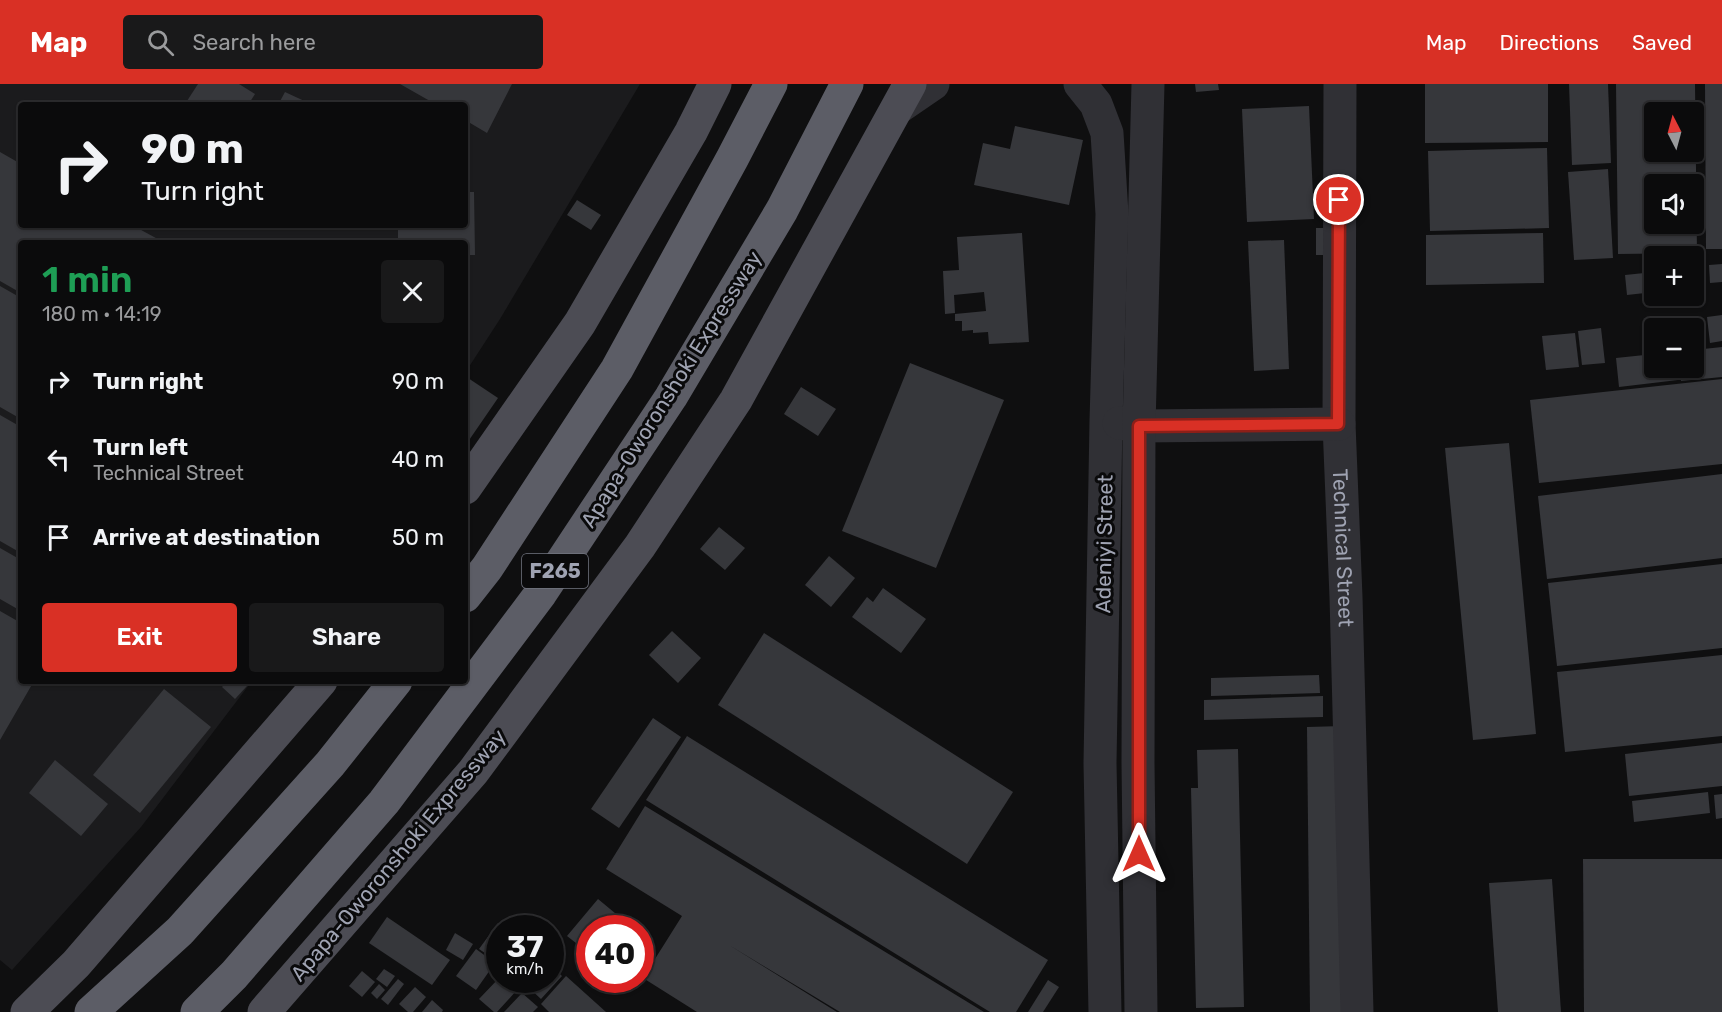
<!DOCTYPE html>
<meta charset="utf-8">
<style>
:root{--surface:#0b0b0c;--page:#19191a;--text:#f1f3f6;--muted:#9a9b9d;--line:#2b2b2d;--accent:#d93025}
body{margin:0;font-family:Rubik,sans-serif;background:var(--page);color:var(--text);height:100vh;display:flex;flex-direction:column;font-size:22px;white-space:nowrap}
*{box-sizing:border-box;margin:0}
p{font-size:20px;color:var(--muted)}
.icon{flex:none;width:33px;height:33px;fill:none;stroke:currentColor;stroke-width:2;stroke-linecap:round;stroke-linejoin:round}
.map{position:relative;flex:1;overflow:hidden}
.panel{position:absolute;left:18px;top:156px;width:450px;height:444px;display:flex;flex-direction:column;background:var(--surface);border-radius:6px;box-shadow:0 2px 4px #0004,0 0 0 2px var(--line)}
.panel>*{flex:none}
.top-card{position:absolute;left:18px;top:18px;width:450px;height:126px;border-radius:6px;box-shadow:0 2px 4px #0004,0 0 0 2px var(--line);background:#0b0b0c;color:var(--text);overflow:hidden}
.needle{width:39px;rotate:354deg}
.buttons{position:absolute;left:1644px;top:18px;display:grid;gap:12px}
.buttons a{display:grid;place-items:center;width:60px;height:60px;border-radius:6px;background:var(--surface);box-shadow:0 2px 4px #0004,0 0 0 2px var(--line);font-size:30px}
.speed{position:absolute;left:486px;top:831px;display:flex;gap:12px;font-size:30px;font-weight:700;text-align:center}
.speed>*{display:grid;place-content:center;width:78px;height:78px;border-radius:50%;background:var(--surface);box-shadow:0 2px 4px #0004,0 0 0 2px var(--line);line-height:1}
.speed small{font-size:15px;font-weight:400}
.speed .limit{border:9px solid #d22;background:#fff;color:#111}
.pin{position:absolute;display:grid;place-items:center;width:51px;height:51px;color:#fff;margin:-26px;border:3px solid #fff;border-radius:50%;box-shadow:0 2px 6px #0007}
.me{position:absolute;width:66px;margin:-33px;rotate:0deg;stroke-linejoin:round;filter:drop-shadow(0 0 4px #0008)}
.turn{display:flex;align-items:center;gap:21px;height:126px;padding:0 24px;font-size:27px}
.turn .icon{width:78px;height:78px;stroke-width:2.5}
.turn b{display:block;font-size:42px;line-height:51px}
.round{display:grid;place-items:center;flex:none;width:63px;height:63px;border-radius:6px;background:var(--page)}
.overview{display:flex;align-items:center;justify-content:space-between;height:102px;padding:0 24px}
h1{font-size:36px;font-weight:600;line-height:45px;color:#1e9e55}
.action{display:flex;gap:12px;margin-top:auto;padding:12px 24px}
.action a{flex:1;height:69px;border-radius:6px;background:var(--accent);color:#fff;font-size:24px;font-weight:600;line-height:69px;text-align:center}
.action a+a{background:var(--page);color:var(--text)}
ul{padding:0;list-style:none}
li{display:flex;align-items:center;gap:18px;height:78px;padding:0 24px}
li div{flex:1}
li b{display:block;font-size:22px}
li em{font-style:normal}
header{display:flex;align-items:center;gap:36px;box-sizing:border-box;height:84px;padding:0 30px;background:var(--accent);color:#fff}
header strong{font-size:28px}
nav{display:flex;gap:33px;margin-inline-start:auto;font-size:21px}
.search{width:420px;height:54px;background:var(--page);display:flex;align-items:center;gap:15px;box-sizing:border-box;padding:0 21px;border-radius:6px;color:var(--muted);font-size:22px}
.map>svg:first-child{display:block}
.built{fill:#1b1b1d;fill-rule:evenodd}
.building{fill:#36373b;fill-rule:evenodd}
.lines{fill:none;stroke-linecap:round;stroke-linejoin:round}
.minor{stroke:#303035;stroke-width:33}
.major{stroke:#4c4c54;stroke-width:33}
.highway{stroke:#5c5d66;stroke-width:33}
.route-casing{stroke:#8d1f18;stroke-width:15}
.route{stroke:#d93025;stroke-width:10}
.labels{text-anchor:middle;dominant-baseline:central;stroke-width:6;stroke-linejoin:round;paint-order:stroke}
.shield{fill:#0a0a0b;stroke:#727580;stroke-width:1.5}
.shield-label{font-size:20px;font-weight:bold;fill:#9fa3b2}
.street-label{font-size:21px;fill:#9fa3b2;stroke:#0a0a0b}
</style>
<header>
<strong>Map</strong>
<div class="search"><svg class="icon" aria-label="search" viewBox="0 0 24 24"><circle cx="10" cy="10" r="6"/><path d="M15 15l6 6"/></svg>Search here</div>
<nav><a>Map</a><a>Directions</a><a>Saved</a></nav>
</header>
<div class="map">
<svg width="1722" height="928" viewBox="0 0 1722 928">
<rect width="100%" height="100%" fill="#0f0f10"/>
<!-- built -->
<path class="built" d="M0 0H640L500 235 465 289V159H21V597H252L141 743 12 886 0 876ZM21 21H465V141H21Z"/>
<!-- building -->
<g class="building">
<polygon points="198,0 239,0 255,10 248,21 193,21 187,17"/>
<polygon points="400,0 512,0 487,49 465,36 465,21 437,21"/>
<polygon points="1195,0 1218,0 1219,6 1196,8"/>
<polygon points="1425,0 1548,0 1548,58 1425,59"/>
<polygon points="1569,0 1608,0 1611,79 1572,81"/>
<path d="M1616 0H1695L1697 169 1618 170ZM1654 28H1694V68H1654ZM1654 100H1694V140H1654Z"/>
<polygon points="1705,0 1722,0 1722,165 1706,165"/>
<polygon points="285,8 313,21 278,21"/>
<polygon points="1309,22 1314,135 1247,138 1242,25"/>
<polygon points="1015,42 1083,56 1069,121 974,101 983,59 1010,65"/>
<polygon points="1547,64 1549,144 1430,147 1428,67"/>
<polygon points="0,68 21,80 21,141 132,141 165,159 21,159 21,209 0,197"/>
<polygon points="1608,85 1613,174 1574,176 1568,88"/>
<polygon points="465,108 474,108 475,171 465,171 465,159 398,159 398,141 465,141"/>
<polygon points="577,116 601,131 591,146 567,131"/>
<polygon points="1316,144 1329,144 1330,171 1316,171"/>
<polygon points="1022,149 1029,258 989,260 988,248 973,249 973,246 962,247 962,237 955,237 955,230 986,227 984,208 954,211 955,229 945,230 943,187 959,186 957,153"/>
<polygon points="1543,149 1544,199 1426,201 1426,151"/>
<polygon points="1284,156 1289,285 1254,287 1248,157"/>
<polygon points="1722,180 1722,198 1710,199 1709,181"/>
<polygon points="1700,183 1702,204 1694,204 1694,184"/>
<polygon points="1654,188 1654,208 1627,211 1625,191"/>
<polygon points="0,202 21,214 21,335 0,323"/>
<polygon points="1722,231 1722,257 1710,259 1707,233"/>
<polygon points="1601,244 1605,279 1582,281 1578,247"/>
<polygon points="1575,249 1579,283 1546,286 1542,252"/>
<polygon points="1722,263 1722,293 1681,297 1680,284 1694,284 1694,266"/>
<polygon points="1654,270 1654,284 1676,284 1678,296 1619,303 1616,274"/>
<polygon points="910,279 1004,316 936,484 842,447"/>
<polygon points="465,292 498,314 465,362"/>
<polygon points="1722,295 1722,380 1539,399 1530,316"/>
<polygon points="801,303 836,325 818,352 784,330"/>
<polygon points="0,331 21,343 21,469 0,457"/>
<polygon points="1509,359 1536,650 1473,656 1445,364"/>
<polygon points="1722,390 1722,474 1547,495 1538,412"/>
<polygon points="719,443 745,464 725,486 700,465"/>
<polygon points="0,464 21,476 21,527 0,515"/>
<polygon points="829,472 855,494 831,523 805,501"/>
<polygon points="1722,480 1722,564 1557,582 1548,499"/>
<polygon points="883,504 926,535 901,569 852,533 867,513 873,518"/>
<polygon points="0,527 21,539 21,597 34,597 0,656"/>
<polygon points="672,547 701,574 678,599 649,571"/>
<polygon points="764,549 1013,708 967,780 718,621"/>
<polygon points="1722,571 1722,652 1565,668 1557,588"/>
<polygon points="1319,591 1320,609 1211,612 1211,594"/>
<polygon points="227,597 241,597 247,602 235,615 222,603"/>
<polygon points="164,605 211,643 140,729 93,691"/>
<polygon points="1323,612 1323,633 1204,636 1204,616"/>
<polygon points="653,634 681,653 619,744 591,725"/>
<polygon points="1343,642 1346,928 1310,928 1307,643"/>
<polygon points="687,652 1048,876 1016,928 990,928 646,716"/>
<polygon points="1722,659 1722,702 1629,712 1625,670"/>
<polygon points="1238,665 1244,923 1196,924 1191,704 1198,704 1197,666"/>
<polygon points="55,676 108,720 81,752 29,709"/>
<polygon points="1708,708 1710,729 1634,738 1632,717"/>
<polygon points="1722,710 1722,734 1716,735 1714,711"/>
<polygon points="645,722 984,928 840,928 729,861 837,928 697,928 643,894 682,832 606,785"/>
<polygon points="1583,775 1722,775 1722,928 1584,928"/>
<polygon points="1552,795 1561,928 1498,928 1489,799"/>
<polygon points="598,815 633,844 590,844 590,870 567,852"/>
<polygon points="387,833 450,876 432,901 369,859"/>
<polygon points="498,839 506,844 500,844 500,876 498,878 479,865"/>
<polygon points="455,849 473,860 463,876 446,866"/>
<polygon points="476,865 495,879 476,906 456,892"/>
<polygon points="550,881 562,892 541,915 527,902 533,896 550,896"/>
<polygon points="384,885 395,892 387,903 376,895"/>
<polygon points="362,887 375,898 362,913 349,902"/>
<polygon points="566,892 606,928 549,928 541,920"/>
<polygon points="500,893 500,896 506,896 517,906 497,928 494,928 479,915"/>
<polygon points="398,895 404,900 388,921 381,915"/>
<polygon points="1048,896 1059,903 1043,928 1028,928"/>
<polygon points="379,900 385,906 377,915 371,909"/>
<polygon points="415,903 426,913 413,928 408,928 399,920"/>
<polygon points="522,909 538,923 533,928 504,928"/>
<polygon points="432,916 443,926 442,928 422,928"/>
</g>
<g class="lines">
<!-- minor -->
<g class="minor">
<polyline points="1080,0 1096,20 1107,49 1112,130 1106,337 1100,679 1105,928"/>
<path id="s1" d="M1340 0 1339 340 1346 513 1357 928"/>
<polyline points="898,24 933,0"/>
<polyline points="1119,339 1139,342 1339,340"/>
<polyline points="1141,928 1138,679 1139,342 1148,0"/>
</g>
<!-- major -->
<g class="major">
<polyline points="465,404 580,239 691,48 715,0"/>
<polyline points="27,928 76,880 321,597"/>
<polyline points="264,928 473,688 640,462 736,316 910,0"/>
</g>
<!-- highway -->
<g class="highway">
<polyline points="465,512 487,484 617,285 732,75 771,0"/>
<polyline points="91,928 180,847 330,680 396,597"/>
<polyline points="197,928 234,891 384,718 541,509 671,313 782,126 847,0"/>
</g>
</g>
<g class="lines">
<!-- route casing -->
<g class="route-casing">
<polyline id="route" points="1139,770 1139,342 1338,340 1339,116"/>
</g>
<!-- route -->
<use href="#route" class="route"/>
</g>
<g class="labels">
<!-- shield labels -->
<rect class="shield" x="522" y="470" width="66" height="34" rx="4.5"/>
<g class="shield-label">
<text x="555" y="487">F265</text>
</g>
<!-- street labels -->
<g class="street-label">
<text transform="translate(671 305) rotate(-58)">Apapa-Oworonshoki Expressway</text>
<text transform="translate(1104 460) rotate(-89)">Adeniyi Street</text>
<text stroke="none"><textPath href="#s1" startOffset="464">Technical Street</textPath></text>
<text transform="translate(398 771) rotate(-50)">Apapa-Oworonshoki Expressway</text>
</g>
</g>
</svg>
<div class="buttons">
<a><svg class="needle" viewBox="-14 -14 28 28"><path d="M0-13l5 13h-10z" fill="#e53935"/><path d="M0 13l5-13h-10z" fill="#9a9b9d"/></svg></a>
<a><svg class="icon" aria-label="sound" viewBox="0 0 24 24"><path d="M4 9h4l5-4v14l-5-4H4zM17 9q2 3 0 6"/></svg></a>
<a>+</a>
<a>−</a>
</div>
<div class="speed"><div>37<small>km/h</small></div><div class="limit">40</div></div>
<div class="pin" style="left:1339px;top:116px;background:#d93025"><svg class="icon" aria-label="arrive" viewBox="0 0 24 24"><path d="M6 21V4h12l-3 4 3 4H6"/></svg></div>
<svg class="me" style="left:1139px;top:770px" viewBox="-20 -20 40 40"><path d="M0-17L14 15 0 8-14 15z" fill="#d93025" stroke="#fff" stroke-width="4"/></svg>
<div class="top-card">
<div class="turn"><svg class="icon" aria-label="right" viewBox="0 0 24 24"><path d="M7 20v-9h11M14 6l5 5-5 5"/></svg><div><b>90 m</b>Turn right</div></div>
</div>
<section class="panel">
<div class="overview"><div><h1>1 min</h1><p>180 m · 14:19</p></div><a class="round"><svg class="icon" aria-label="close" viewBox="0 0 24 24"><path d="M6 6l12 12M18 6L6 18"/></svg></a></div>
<ul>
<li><svg class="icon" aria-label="right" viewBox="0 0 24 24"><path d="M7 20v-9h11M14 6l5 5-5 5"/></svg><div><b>Turn right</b></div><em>90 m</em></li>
<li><svg class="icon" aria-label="left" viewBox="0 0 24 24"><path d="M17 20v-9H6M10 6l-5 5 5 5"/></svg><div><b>Turn left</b><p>Technical Street</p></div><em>40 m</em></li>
<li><svg class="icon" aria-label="arrive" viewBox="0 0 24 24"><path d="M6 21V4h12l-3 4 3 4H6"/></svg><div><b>Arrive at destination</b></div><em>50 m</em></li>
</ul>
<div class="action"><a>Exit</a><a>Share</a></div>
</section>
</div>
